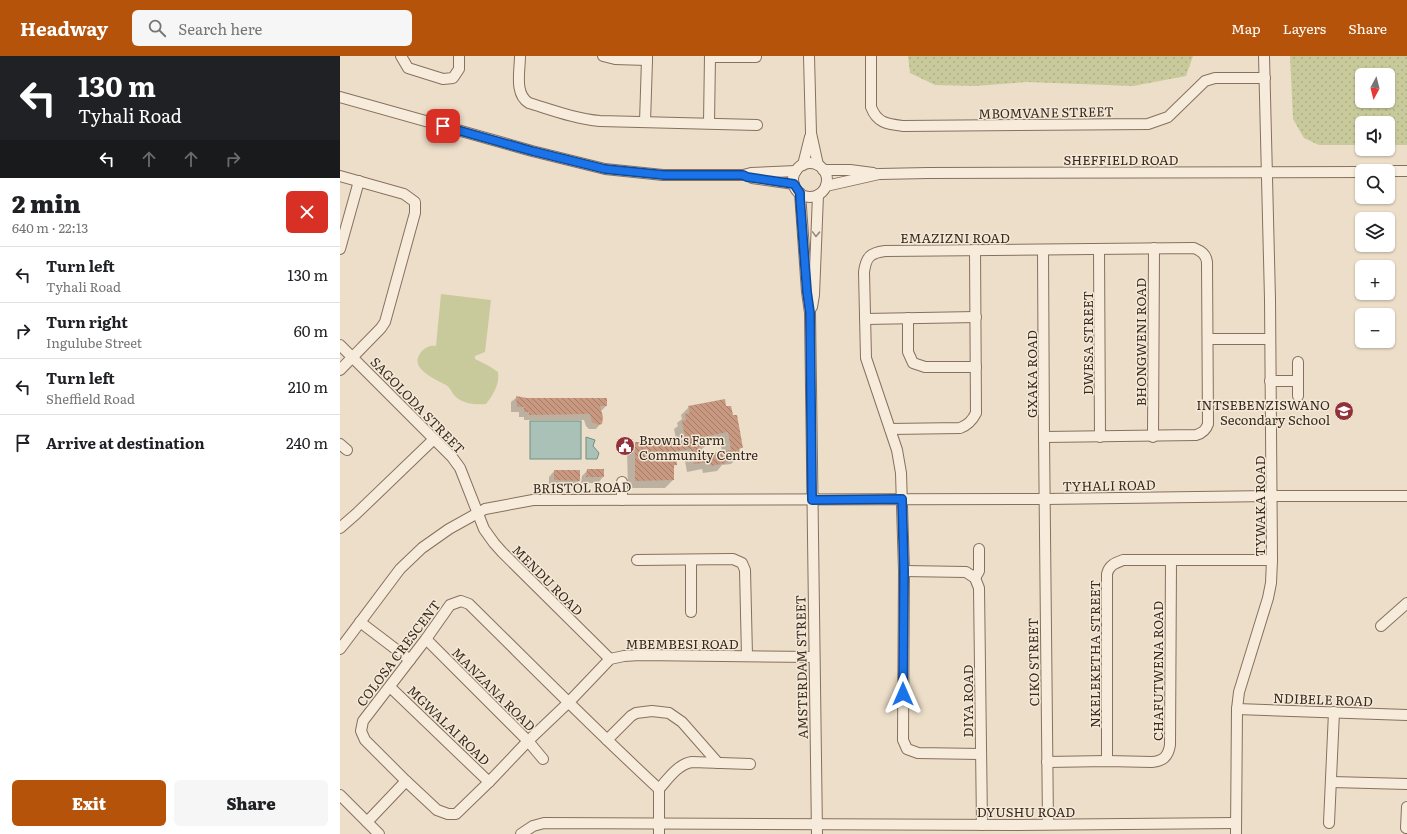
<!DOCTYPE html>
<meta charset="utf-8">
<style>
:root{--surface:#fff;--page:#f6f6f6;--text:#202124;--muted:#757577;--line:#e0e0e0;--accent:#b45309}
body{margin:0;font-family:Literata,serif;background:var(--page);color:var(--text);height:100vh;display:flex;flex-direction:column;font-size:15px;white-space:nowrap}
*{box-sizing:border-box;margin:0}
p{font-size:13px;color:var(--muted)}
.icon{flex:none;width:22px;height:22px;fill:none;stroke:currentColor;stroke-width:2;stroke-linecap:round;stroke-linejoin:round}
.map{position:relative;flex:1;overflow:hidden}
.drawer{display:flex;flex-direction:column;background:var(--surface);width:340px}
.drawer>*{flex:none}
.guide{background:#202124;color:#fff;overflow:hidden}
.needle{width:26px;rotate:187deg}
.tools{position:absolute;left:1015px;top:12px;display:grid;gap:8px}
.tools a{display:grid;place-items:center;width:40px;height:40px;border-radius:6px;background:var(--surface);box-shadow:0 1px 3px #0004;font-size:20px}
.pin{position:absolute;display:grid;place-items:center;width:34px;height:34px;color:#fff;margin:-17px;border-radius:8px;box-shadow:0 2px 6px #0006}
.me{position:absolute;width:44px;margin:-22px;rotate:0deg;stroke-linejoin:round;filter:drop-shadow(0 0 3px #0008)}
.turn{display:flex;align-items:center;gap:14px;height:84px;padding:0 12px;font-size:18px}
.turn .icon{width:52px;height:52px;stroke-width:2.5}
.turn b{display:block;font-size:28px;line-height:34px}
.lanes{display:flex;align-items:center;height:38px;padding:0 12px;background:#0003;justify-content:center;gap:20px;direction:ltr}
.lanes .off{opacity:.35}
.round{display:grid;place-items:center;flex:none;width:42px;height:42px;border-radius:6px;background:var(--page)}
.summary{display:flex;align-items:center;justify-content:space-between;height:68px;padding:0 12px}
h1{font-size:24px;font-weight:800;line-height:30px}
.action{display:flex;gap:8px;margin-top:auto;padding:8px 12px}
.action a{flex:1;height:46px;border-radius:6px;background:var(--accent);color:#fff;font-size:16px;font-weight:800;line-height:46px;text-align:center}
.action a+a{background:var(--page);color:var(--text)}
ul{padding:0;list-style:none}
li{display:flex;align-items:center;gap:12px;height:56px;padding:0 12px;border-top:1px solid var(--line)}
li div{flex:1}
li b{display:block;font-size:15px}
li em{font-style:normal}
header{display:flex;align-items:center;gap:24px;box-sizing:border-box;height:56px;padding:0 20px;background:var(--accent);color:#fff}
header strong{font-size:19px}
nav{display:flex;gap:22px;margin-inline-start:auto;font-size:14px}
.search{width:280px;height:36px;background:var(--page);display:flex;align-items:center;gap:10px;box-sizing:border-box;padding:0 14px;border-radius:6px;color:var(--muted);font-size:15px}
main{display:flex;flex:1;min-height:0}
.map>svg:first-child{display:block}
.grass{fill:url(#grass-dots);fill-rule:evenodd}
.park{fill:#c9ca9c}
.water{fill:#a9c1b7;stroke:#708f84}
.shadow{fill:#0003;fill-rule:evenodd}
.building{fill:url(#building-back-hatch);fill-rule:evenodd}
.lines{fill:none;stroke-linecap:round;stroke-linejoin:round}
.minor-casing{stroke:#87705e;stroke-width:12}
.minor{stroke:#f7ecdb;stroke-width:10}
.oneway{stroke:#988b7e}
.route-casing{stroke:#114b97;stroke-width:10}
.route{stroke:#1a73e8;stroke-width:7}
.labels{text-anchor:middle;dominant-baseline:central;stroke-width:3;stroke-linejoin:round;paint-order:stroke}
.street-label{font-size:13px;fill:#392a21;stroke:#f4e9d7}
.poi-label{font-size:13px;fill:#392a21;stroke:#f4e9d7;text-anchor:end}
</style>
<header>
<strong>Headway</strong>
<div class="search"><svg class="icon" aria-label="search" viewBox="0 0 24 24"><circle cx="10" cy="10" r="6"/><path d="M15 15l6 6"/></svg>Search here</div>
<nav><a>Map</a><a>Layers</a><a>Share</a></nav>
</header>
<main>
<section class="drawer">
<div class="guide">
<div class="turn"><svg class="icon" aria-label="left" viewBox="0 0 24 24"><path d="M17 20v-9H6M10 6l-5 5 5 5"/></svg><div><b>130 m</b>Tyhali Road</div></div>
<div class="lanes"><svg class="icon" aria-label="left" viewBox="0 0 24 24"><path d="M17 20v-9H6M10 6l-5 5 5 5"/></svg><svg class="icon off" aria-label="ahead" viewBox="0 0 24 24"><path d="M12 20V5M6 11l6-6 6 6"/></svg><svg class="icon off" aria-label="ahead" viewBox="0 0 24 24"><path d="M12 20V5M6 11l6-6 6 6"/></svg><svg class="icon off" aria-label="right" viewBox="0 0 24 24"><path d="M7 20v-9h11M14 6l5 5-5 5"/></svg></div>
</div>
<div class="summary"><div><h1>2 min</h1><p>640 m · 22:13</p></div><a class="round" style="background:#d93025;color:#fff"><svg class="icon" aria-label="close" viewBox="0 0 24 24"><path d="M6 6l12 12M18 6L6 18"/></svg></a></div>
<ul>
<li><svg class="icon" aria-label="left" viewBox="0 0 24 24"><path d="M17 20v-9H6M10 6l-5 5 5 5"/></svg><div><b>Turn left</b><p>Tyhali Road</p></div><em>130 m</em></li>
<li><svg class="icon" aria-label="right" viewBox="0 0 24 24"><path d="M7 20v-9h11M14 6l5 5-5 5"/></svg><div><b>Turn right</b><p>Ingulube Street</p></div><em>60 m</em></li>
<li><svg class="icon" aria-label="left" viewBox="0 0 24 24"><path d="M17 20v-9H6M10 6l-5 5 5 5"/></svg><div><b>Turn left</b><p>Sheffield Road</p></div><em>210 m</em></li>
<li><svg class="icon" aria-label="arrive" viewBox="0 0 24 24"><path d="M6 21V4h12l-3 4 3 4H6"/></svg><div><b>Arrive at destination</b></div><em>240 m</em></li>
</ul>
<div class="action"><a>Exit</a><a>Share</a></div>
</section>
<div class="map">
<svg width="1067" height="778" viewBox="0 0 1067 778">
<defs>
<pattern id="grass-dots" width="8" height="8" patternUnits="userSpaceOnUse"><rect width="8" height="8" fill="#c9ca9c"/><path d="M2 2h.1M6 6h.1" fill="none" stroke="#adae86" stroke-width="1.8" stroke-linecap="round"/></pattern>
<pattern id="building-back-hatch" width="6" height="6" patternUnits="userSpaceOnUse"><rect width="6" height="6" fill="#c89880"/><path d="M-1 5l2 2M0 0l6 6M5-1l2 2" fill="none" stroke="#a37c68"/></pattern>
</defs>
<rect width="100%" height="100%" fill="#ecdec8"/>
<!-- grass -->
<g class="grass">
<polygon points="568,0 853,0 846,20 793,30 687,26 635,30 595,29 570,17"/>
<path d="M950 0H1067V89H1048V67H1022V89H979L964 82 953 63ZM1022 19H1048V45H1022Z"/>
</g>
<!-- park -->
<path class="park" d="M101 238 151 244 145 296 135 300V303L149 310 158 316C160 328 153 339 146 348 136 349 124 348 116 341 112 338 111 332 106 329 97 324 66 312 82 295 86 291 90 289 96 290Z"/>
<!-- water -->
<g class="water">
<rect x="190" y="365" width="51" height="38"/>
<polygon points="246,381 255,384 253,390 259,397 257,403 246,403"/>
</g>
<!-- shadow -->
<g class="shadow">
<polygon points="177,341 187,343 266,350 261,355 261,367 256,373 249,373 246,370 244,364 184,364 184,361 179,361 179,356 171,356 171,346"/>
<path d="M349 351H386L402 391 398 395 399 400 391 408 382 409 377 415 363 417 362 413 347 416 344 400 336 401V408L333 411V424L325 432H288L287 395 295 387H337L334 373 338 370 337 367 342 363 341 359ZM380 384 382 396 360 400 359 396 366 389V386Z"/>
<polygon points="248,414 263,421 258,427 241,427 242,420"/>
<polygon points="214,415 239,425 233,430 209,430 209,421"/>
</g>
<!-- building -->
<g class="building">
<polygon points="176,340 187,342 267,342 267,350 260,350 263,361 262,368 258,369 252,366 250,358 189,359 189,356 184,356 184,351 177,351"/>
<path d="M385 343 386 350H391L393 359H397L403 392H399L400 400 385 403 386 407 371 410 370 406 354 408 351 393 336 395 337 409H334V424L295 425V386H346L342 365 346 364 345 358 350 357 348 350ZM388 376 391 394 361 399 359 391 367 390V385L358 386V382Z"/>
<polygon points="247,413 264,413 264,421 246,421"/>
<polygon points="214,414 240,414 240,425 214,424"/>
</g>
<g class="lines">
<!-- minor casing -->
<g class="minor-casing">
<g id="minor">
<polyline points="61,0 68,12 103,23 113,22 119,13 119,0"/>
<path d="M180 0C180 15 174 38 189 47 212 54 236 63 260 65L417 69"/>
<polyline points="263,0 275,3 307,4 307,0"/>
<polyline points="469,0 471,77 478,109"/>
<path d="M531 0V51C537 67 547 68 563 70L808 68 828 61 865 25 875 22H925"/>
<polyline points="370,1 416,1"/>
<polyline points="0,41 192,95 265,113 323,119 403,119 411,117 456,115"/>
<polyline points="305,66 307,4"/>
<polyline points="369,67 370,0"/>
<circle cx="470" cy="124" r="17"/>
<polyline points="463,109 470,81"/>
<polyline points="483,114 510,114 533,117"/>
<polyline points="1048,115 1067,115"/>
<polyline points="0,120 64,138 75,146 75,157 45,266 41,272 0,314"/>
<polyline points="412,122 454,128"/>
<polyline points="486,130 539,118 588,117 1022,116"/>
<polyline points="460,137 467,236 470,257 477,778"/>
<polyline points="0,193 19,125"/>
<polyline points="759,193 760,381"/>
<polyline points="703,194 704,381 708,768"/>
<polyline points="472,251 474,239 478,139"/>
<polyline points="568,262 568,296 573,307 585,311 636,311"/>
<polyline points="525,263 636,261"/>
<polyline points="868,283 930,283"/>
<polyline points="0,289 112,401 120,412 144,473 154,487 162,496 270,603"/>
<polyline points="930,325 958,325"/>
<polyline points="958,340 958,306"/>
<path d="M550 373 620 372C628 369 632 365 636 357L635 194"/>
<polyline points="813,381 814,192"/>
<polyline points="0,388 7,394"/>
<polyline points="282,426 282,444"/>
<polyline points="0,472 16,458 94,383"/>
<polyline points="297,504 393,503 402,507 405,514 407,600"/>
<polyline points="351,504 351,556"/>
<polyline points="564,515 626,516 635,522 639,532 642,769"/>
<polyline points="635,522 639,515 639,493"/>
<polyline points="20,566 70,604"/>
<polyline points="1041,570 1067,547"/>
<polyline points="86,583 188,685 203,703"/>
<polyline points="0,593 60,513 82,492 109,473 145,453 193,444 705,443 932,440 1067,440"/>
<polyline points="50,631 149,726"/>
<polyline points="897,653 1067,659"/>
<polyline points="267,684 291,660 296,657 312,655 329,657 342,666 378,707"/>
<path d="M640 698 578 697 567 693 563 684 564 515 561 417 557 394 526 302 524 216C526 201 530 197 545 195L854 192C861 195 866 198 867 206L868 368C866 374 863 377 856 379L704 381"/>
<path d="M767 705V518C769 509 775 507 783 504H932"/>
<path d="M707 706 767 705 812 706C823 705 828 701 830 689L831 504"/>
<polyline points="992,726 1067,728"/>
<path d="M319 733C328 723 338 708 352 706L410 708"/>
<polyline points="0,739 39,778"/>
<polyline points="27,766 66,725"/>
<polyline points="989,767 994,656"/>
<polyline points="1066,772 1067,751"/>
<polyline points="181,778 193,770 204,767 676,769 896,767"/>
<path d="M319 778V733C254 673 192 610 129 548L121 545 110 549 86 583 23 665 21 675 25 684 66 725 97 754 108 758H116L149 726 188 685 229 646 270 603 284 600 300 599 474 601"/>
<polyline points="896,778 897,653 899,636 928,542 931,527 932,504 930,243 924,0"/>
</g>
</g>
<!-- minor -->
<use href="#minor" class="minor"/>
</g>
<!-- one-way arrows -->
<defs><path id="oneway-chevron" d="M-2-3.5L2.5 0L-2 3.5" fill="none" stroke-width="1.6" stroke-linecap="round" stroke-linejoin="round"/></defs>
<use class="oneway" href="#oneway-chevron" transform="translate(476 178) rotate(92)"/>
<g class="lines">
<!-- route casing -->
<g class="route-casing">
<polyline id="route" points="103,70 192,95 265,113 324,119 403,119 407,121 454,128 460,137 460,143 467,236 470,257 472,444 562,443 564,515 563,638"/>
</g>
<!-- route -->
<use href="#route" class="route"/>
</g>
<!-- icons -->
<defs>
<g id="school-disc" transform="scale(1)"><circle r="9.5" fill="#93313b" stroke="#f4e9d7"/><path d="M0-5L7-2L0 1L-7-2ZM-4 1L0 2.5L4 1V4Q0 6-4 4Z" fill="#fff"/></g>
<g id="civic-disc" transform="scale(1)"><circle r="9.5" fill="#93313b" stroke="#f4e9d7"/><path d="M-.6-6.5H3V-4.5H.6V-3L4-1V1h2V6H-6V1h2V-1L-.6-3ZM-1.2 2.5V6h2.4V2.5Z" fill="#fff"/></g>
</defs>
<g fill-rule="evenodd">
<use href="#school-disc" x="1004" y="355"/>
<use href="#civic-disc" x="285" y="390"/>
</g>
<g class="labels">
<!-- street labels -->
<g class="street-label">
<text transform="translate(706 56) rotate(-1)">MBOMVANE STREET</text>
<text x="781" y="103">SHEFFIELD ROAD</text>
<text x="615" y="181">EMAZIZNI ROAD</text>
<text transform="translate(800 286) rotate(-90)">BHONGWENI ROAD</text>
<text transform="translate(747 287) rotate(-90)">DWESA STREET</text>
<text transform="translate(691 318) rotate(-90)">GXAKA ROAD</text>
<text transform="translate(78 349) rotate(46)">SAGOLODA STREET</text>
<text transform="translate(769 429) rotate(-1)">TYHALI ROAD</text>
<text transform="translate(242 431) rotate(-1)">BRISTOL ROAD</text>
<text transform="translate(919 450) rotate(-90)">TYWAKA ROAD</text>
<text transform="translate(208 524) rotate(45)">MENDU ROAD</text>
<text x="342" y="587">MBEMBESI ROAD</text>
<text transform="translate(58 597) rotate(-53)">COLOSA CRESCENT</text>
<text transform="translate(754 598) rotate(-90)">NKELEKETHA STREET</text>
<text transform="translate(693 606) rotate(-91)">CIKO STREET</text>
<text transform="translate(461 611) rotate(-91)">AMSTERDAM STREET</text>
<text transform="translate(817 615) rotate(-90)">CHAFUTWENA ROAD</text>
<text transform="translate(154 633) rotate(45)">MANZANA ROAD</text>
<text transform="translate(983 643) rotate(2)">NDIBELE ROAD</text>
<text transform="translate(627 645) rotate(-90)">DIYA ROAD</text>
<text transform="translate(109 669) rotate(44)">MGWALAI ROAD</text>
<text x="686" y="755">DYUSHU ROAD</text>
</g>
<!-- poi labels -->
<g class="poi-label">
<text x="990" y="348">INTSEBENZISWANO<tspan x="990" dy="15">Secondary School</tspan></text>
<text x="299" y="383" text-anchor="start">Brown's Farm<tspan x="299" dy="15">Community Centre</tspan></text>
</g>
</g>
</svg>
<div class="tools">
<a><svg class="needle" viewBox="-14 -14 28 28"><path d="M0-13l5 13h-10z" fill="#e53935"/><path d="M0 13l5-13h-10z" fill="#757577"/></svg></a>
<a><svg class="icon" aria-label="sound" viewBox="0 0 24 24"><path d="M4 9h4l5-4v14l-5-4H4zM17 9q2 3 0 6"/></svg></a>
<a><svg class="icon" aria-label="search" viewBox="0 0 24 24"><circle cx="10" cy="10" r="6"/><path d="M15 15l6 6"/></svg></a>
<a><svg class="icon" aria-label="layers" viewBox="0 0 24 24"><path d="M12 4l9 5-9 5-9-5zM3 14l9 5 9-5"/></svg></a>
<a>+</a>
<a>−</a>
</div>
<div class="pin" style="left:103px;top:70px;background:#d93025"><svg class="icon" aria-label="arrive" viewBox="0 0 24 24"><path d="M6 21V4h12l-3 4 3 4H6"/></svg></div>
<svg class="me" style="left:563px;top:638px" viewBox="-20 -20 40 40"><path d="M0-17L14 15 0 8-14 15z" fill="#1a73e8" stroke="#fff" stroke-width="4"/></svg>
</div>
</main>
